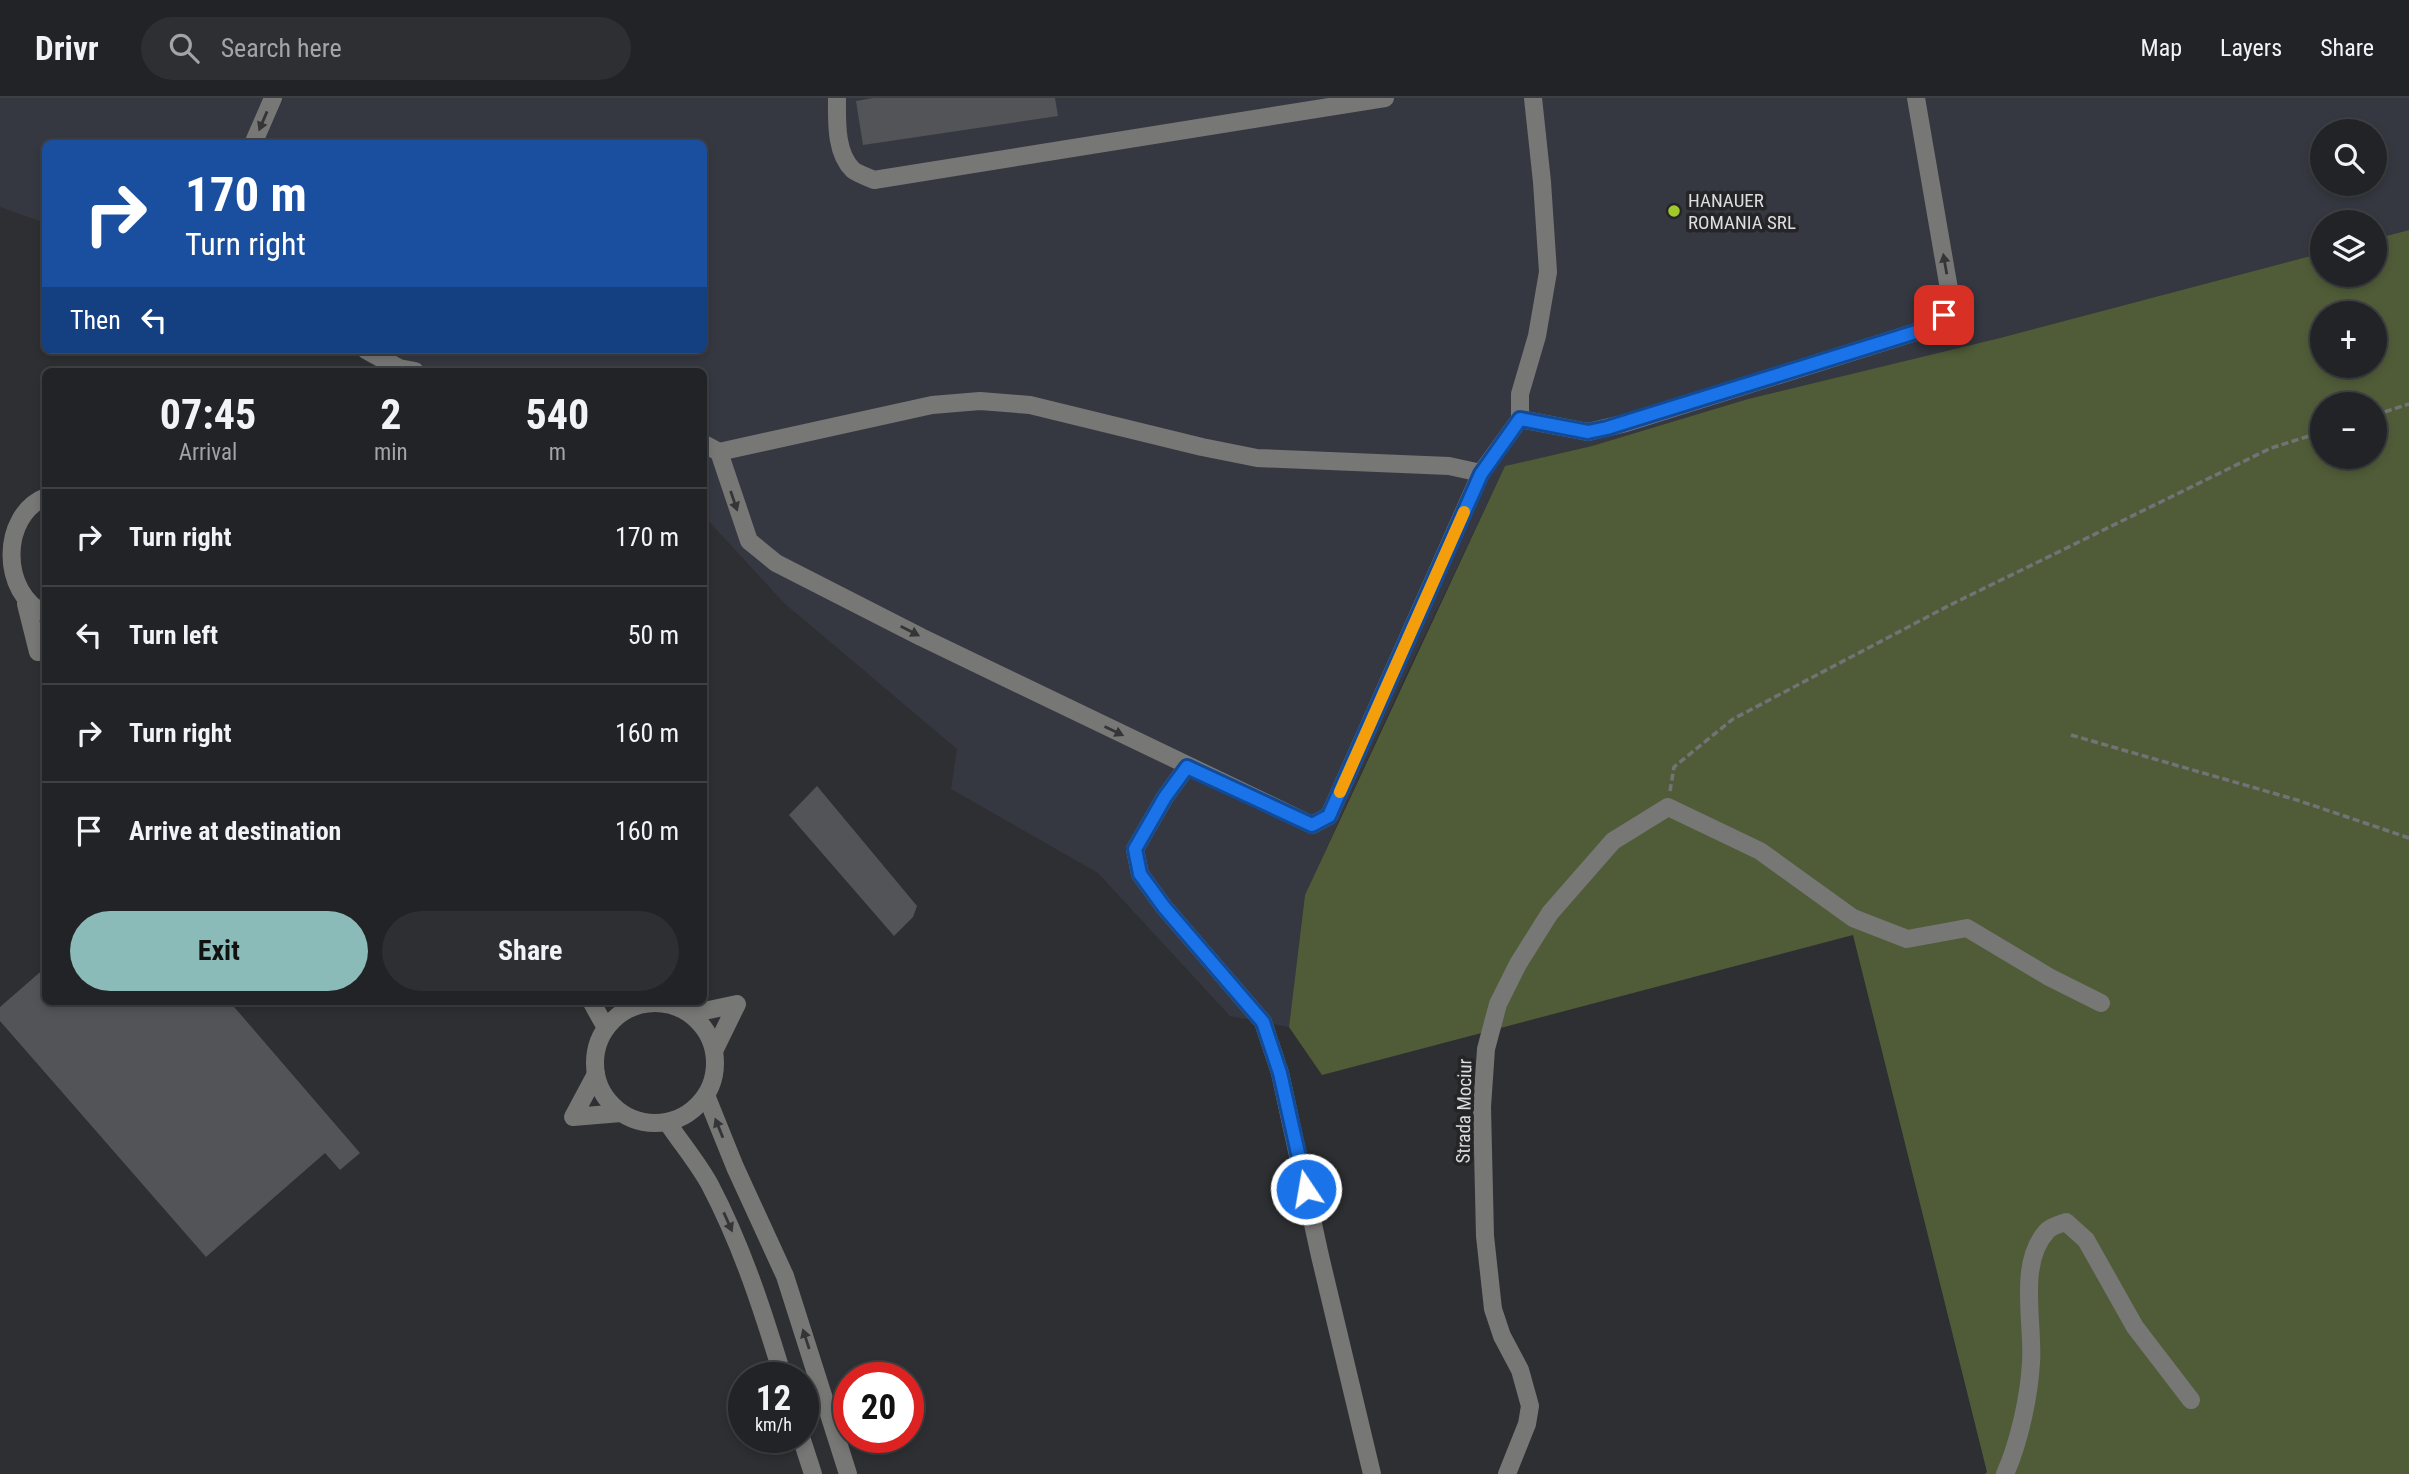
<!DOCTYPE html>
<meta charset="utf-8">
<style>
:root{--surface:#222326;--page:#2e2f32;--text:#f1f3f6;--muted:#a2a4a7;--line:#3f4043;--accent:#8bbbb9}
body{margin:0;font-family:"Roboto Condensed",sans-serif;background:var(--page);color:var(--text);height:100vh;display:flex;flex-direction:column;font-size:26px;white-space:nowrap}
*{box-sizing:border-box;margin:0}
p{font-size:23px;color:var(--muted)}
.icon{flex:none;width:38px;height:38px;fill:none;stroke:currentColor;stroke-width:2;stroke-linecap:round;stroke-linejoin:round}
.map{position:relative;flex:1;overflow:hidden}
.details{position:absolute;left:42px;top:270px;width:665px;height:637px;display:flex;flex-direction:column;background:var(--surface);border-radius:10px;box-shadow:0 4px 10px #0003,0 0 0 2px var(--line)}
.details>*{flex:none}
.hud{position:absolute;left:42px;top:42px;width:665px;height:214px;border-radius:10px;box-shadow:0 4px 10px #0003,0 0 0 2px var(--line);background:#1a4fa0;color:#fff;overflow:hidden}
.buttons{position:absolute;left:2310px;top:21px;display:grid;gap:14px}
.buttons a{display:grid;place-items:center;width:77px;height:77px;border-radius:50%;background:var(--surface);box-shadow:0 4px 10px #0003,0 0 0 2px var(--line);font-size:35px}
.speed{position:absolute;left:728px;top:1264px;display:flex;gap:14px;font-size:35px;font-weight:700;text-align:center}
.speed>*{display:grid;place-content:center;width:91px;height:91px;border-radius:50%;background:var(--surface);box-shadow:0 4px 10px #0003,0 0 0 2px var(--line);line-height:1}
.speed small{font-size:18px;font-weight:400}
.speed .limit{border:10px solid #d22;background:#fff;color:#111}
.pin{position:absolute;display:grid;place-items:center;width:60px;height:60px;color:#fff;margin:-30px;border-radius:14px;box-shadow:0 4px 10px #0006}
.me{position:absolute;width:77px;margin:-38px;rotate:348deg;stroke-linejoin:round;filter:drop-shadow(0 0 5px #0008)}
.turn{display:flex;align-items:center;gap:24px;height:147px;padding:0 28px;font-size:32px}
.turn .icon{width:91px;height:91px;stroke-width:2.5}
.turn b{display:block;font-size:49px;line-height:60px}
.then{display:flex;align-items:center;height:66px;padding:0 28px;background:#0003;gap:14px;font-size:26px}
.eta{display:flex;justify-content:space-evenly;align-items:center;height:119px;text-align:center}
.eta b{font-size:42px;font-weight:700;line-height:49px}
.cta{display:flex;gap:14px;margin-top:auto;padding:14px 28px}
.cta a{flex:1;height:80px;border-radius:42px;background:var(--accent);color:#111;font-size:28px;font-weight:700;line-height:80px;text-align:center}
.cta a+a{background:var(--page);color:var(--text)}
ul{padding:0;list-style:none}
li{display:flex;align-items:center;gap:21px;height:98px;padding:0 28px;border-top:2px solid var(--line)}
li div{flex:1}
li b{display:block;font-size:26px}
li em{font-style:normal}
header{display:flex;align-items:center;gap:42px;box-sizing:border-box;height:98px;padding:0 35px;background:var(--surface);border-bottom:2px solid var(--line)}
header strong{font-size:33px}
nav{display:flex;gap:38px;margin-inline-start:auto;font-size:24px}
.search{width:490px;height:63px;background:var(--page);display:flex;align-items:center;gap:18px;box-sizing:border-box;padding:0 24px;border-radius:38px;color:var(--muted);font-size:26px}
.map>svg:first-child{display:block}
.built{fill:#363841;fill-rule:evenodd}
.green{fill:#505c38;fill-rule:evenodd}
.building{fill:#535458}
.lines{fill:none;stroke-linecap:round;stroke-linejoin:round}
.path{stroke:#727375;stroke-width:3.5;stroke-dasharray:7 3.5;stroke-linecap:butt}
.minor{stroke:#777776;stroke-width:18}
.oneway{fill:#353538}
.route-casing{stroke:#114b97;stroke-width:18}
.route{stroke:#1a73e8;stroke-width:12}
.slow{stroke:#f59e0b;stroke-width:12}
.poi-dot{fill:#a0ca2c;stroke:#252528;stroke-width:2.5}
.labels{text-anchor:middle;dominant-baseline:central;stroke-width:7;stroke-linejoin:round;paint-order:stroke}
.poi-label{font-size:19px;fill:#dcdddf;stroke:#252528;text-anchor:start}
.street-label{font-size:19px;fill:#dcdddf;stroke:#252528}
</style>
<header>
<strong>Drivr</strong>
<div class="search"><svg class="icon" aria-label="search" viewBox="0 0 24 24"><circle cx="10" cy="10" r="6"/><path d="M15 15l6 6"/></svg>Search here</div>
<nav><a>Map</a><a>Layers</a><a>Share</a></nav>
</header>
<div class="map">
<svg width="2409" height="1376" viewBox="0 0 2409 1376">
<rect width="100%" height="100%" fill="#2e2f32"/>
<!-- built -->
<path class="built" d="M0 0H2409V132L2375 141V124H2322V155L2000 240 1748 301 1592 348 1505 368 1404 581 1305 797 1289 929 1230 918 1098 775 951 691 957 651 784 505 704 418V273H382L348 252H704V46H46L45 125 0 109ZM2322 33H2375V86H2322Z"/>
<!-- green -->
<path class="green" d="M2409 132V1376H1985L1987 1374 1853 837 1322 977 1289 929 1305 797 1505 368 1592 348 1748 301 2000 240 2322 155V177H2375V141ZM2322 215H2375V268H2322ZM2322 306H2375V359H2322Z"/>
<!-- building -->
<g class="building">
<polygon points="873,0 1055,0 1058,18 863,47 856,3"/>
<polygon points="817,688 917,808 913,819 894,838 789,717"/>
<polygon points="46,869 46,903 229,903 360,1055 340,1072 325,1055 206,1159 0,923 0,909"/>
</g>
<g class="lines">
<!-- path -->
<g class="path">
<polyline points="2375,317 2409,306"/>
<polyline points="2071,637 2297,702 2409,740"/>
<polyline points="1670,693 1674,669 1733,621 1950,507 2271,350 2322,334"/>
</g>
<!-- minor -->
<g class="minor">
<path d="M837 0C837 22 835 55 853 72 858 76 868 79 874 82L1385 0"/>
<polyline points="253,46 273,0"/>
<polyline points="366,252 399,270 415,273"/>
<polyline points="1520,321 1520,296 1537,238 1548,174 1542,84 1533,0"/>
<polyline points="704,346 719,354 749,443 776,465 921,539 1312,727 1329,718 1481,375 1520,321 1588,334 1626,325 1932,229 1944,217 1949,191 1916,0"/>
<polyline points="719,354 932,307 980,303 1030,307 1202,349 1257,360 1449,368 1481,375"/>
<path d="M46 399C0 417 0 496 46 516"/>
<polyline points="26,506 38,554 46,542"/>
<polyline points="1187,669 1165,699 1135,751 1140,776 1164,809 1263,924 1280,975 1320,1158 1372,1376"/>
<polyline points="591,903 606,930"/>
<circle cx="655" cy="965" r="60"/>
<polyline points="690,916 737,906 714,953"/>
<polyline points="596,976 573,1019 621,1015"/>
<polyline points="706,997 735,1069 785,1178 848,1376"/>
<path d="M667 1024C681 1045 698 1065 710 1087 742 1148 763 1213 783 1279"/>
<polyline points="801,1339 813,1376"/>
<polyline points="1507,1376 1527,1326 1530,1308 1520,1272 1502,1238 1493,1211 1485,1138 1482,1009 1486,951 1498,906 1518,866 1550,815 1613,743 1668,709 1760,753 1853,820 1907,841 1967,830 2049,879 2101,905"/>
<path d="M2005 1376C2019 1345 2029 1299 2031 1265 2034 1226 2017 1165 2047 1133 2051 1128 2061 1126 2066 1124L2086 1142 2135 1229 2191 1302"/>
</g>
</g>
<!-- one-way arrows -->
<defs><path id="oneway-solid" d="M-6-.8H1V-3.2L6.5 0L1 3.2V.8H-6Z" transform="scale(1.75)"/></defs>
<g class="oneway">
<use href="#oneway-solid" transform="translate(263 23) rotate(113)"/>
<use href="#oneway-solid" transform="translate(1945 166) rotate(-100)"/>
<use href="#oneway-solid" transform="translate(734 403) rotate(71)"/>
<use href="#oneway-solid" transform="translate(910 533) rotate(27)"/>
<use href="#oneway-solid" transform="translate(1114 633) rotate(26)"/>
<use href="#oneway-solid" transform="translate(719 1030) rotate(-112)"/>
<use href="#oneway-solid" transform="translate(728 1124) rotate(66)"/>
<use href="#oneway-solid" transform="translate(806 1241) rotate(-108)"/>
</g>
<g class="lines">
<!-- route casing -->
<g class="route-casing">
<polyline id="route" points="1306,1091 1280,975 1263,924 1164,809 1140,776 1135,751 1165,699 1187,669 1312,727 1329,718 1481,376 1520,321 1588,334 1607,330 1932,229 1944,217"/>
</g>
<!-- route -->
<use href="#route" class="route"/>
<!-- slow -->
<polyline class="slow" points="1340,694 1464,414"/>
</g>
<!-- markers -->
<circle class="poi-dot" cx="1674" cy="113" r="7"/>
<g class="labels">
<!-- poi labels -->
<g class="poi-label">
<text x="1688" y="102">HANAUER<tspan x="1688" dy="22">ROMANIA SRL</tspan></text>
</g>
<!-- street labels -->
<g class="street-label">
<text transform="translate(1464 1013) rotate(-89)">Strada Mociur</text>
</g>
</g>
</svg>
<div class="buttons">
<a><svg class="icon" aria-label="search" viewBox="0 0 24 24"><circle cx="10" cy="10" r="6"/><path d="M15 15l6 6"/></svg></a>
<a><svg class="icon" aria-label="layers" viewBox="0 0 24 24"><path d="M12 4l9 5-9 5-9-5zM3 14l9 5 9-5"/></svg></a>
<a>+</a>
<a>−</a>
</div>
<div class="speed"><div>12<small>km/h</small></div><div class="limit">20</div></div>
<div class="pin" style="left:1944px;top:217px;background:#d93025"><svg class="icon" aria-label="arrive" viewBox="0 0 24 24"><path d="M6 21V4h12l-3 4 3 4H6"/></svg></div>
<svg class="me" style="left:1306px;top:1091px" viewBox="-20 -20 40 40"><circle r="17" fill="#1a73e8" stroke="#fff" stroke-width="3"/><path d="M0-11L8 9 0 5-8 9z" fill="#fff"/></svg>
<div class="hud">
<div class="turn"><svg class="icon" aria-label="right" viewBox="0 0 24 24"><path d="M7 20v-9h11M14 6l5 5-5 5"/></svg><div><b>170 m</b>Turn right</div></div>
<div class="then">Then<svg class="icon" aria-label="left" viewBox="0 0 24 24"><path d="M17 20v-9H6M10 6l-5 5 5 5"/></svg></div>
</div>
<section class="details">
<div class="eta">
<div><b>07:45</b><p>Arrival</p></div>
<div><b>2</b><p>min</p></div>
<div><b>540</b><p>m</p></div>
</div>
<ul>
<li><svg class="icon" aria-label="right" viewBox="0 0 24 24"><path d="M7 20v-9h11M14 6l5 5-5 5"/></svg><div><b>Turn right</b></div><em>170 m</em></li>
<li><svg class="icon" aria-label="left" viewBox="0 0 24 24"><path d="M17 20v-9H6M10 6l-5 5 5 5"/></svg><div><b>Turn left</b></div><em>50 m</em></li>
<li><svg class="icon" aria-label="right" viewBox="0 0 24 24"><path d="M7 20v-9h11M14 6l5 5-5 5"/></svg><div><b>Turn right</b></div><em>160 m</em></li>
<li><svg class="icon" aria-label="arrive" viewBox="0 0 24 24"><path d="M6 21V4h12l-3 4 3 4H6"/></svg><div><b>Arrive at destination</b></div><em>160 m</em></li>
</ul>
<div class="cta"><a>Exit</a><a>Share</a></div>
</section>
</div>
